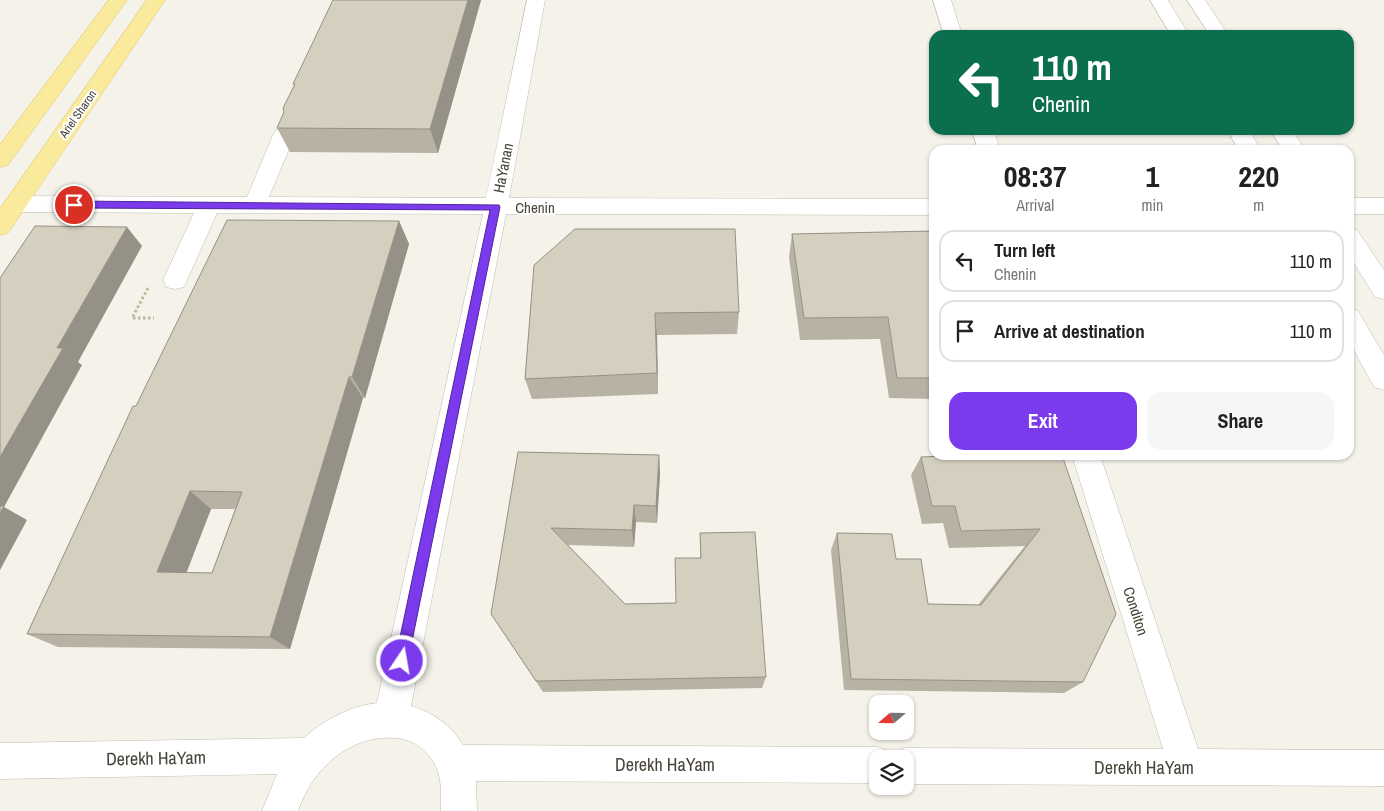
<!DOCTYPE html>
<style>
:root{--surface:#fff;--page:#f6f6f6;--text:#222;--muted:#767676;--line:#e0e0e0;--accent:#7c3aed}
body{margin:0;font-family:"Archivo Narrow",sans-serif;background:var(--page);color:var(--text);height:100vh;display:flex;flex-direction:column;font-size:19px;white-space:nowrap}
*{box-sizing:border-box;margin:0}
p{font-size:16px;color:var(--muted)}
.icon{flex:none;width:28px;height:28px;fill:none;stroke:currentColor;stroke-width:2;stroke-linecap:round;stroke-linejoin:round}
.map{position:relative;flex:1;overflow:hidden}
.drawer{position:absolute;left:929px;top:145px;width:425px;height:315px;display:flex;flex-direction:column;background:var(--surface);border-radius:15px;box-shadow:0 1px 4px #0004}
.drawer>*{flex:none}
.top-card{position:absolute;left:929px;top:30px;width:425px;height:105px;border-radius:15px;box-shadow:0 1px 4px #0004;background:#0b6e4f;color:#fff;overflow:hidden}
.needle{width:32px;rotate:250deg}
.tools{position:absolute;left:869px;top:695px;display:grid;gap:10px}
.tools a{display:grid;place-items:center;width:45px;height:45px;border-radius:10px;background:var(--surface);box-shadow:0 1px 4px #0004;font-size:25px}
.pin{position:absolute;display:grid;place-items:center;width:42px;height:42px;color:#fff;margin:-21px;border:2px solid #fff;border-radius:50%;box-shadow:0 1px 5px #0007}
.me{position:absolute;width:55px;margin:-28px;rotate:12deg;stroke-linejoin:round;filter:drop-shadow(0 0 4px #0008)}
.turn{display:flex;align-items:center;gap:18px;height:105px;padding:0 20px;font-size:22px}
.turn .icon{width:65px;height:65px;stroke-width:2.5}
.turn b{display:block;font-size:35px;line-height:42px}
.eta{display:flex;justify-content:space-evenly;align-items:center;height:85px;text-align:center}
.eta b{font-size:30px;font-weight:800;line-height:35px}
.cta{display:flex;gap:10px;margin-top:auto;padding:10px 20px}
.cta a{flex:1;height:58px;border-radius:15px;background:var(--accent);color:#fff;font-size:20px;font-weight:800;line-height:58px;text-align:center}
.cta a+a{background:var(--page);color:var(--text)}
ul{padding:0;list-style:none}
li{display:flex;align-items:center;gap:15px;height:62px;margin:0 10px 8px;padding:0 10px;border:2px solid var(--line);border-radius:15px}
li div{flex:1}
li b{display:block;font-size:19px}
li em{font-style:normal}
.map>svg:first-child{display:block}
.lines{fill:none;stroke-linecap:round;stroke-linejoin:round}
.minor-casing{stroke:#bfbbac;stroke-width:1}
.major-casing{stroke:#dfc96c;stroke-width:1}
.path{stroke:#c0b89e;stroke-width:3;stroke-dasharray:2.5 2.5;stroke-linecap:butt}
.minor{fill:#fff;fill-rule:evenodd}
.major{fill:#faea9c;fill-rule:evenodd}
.wall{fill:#b7b2a4;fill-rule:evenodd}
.shaded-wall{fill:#959186}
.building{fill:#d5cfbf;stroke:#959186;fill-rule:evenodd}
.route{fill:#7c3aed;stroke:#51269a}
.labels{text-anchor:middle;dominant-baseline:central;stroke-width:4;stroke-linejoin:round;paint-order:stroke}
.far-street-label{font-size:12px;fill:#474338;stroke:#fff}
.street-label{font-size:15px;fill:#474338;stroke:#fff}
.near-street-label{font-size:18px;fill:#474338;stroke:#fff}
</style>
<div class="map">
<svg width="1384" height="811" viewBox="0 0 1384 811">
<rect width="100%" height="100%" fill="#f4f2e9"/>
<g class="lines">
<!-- minor casing -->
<g class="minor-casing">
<g id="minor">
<path d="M527 0H545L509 198 934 199V215L506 214 411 706C434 713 451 725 463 745L878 747 891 752 892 755 905 748 1163 749 1072 455H1100L1198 749 1384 750V786L905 784V759H878V783L476 781 477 811H441C441 798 442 781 437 769 430 752 414 739 396 738 350 734 312 769 298 811H262L277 774 0 779V743L304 738C324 720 350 706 377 703L483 214 217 213 184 287 175 289 166 287 163 280 194 213 16 212 8 210 5 204 8 198 16 196 247 197 273 135 276 130 284 128 292 130 295 135 269 197 486 198Z"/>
<polygon points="933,0 951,0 962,35 944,35"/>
<polygon points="1150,0 1168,0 1189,35 1171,35"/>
<polygon points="1187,0 1205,0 1228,35 1210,35"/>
<polygon points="972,130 994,130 1000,150 978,150"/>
<polygon points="1227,130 1249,130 1261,150 1239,150"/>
<polygon points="1270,130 1292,130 1305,150 1283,150"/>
<rect x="1349" y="198" width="35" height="16"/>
<polygon points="1349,228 1357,230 1384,270 1384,299 1375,297 1349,255"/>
<polygon points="1349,308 1358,311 1384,355 1384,390 1374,387 1349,341"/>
</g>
</g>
<!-- major casing -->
<g class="major-casing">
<g id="major">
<polygon points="109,0 127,0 8,165 0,167 0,145"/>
<polygon points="147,0 165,0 8,233 0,235 0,209"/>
</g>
</g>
<!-- path -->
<polyline class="path" points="148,288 132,318 154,318"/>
<!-- minor -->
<use href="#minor" class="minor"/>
<!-- major -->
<use href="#major" class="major"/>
</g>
<!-- wall -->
<g class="wall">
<polygon points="481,0 438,153 290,152 277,128 284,112 294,85 293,84"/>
<path d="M399 221 409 244 365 398H363L290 649 58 647 27 634 136 406ZM211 509H235L212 573 186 572Z"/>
<polygon points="934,231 934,399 889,398 880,339 800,340 789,257 792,234"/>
<polygon points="534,265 739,312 737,334 657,335 658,394 532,399 525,379"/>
<polygon points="518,452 659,455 660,474 657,523 636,522 634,547 568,545 625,604 676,603 700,558 700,533 766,677 762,688 543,692 491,614"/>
<polygon points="1062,455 1083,682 1064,693 844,690 831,550 837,533 896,559 928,604 978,605 1025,546 949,548 943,523 922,524 911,475 921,457"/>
</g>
<!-- shaded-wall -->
<g class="shaded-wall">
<polygon points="468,0 481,0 438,153 430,129"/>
<polygon points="399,221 409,244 365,398 352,377"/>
<polygon points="127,227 142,246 78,362 82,365 4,507 27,520 0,570 0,457 57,348"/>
<polygon points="655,313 657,335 658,394 657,373"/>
<polygon points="349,377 363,398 290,649 270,637"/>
<polygon points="659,455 660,474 657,523 656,506"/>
<polygon points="190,491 211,509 181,587 157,572"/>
<polygon points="634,505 636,522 634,547 632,530"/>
</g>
<!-- building -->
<g class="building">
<polygon points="333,0 468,0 430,129 277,128 284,112 283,108 295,84 293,84"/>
<path d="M227 220 399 221 352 377H349L270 637 27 634 133 406H136ZM190 491 242 492 212 573 157 572Z"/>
<polygon points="35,226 127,227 57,348 63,348 0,457 0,278"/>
<polygon points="575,229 735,229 739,312 655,313 657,373 525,379 534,265"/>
<polygon points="934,231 934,378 897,378 888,317 804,318 792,234"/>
<polygon points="518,452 659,455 656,506 634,505 632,530 551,528 625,604 676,603 675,558 701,558 700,533 755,532 766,677 536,681 491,614"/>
<polygon points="970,455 1062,455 1116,614 1083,682 851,679 837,533 892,534 896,559 921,559 928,604 981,605 1040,529 961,531 955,506 932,506 921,457"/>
<polygon points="0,506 4,506 0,513"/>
</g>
<!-- route -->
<polygon class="route" points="74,201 499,205 500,207 407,666 402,668 397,666 395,661 490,210 74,208 70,205"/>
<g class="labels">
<!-- far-street labels -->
<g class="far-street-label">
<text transform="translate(78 114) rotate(-55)">Ariel Sharon</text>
</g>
<!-- street labels -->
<g class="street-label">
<text transform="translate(503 168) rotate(-79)">HaYanan</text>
<text x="535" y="207">Chenin</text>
<text transform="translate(1136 611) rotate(72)">Conditon</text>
</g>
<!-- near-street labels -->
<g class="near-street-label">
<text transform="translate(156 758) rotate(-1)">Derekh HaYam</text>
<text x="665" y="764">Derekh HaYam</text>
<text x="1144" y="767">Derekh HaYam</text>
</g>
</g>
</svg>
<div class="tools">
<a><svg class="needle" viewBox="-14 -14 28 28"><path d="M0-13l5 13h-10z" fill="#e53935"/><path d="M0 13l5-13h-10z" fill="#767676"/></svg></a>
<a><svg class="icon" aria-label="layers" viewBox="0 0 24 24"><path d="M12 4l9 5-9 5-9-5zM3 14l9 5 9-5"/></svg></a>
</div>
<div class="pin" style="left:74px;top:205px;background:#d93025"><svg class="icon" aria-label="arrive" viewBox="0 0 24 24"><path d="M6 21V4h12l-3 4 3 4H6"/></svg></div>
<svg class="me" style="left:402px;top:661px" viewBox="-20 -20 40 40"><circle r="17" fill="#7c3aed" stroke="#fff" stroke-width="3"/><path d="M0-11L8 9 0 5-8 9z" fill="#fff"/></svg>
<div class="top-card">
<div class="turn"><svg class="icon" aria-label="left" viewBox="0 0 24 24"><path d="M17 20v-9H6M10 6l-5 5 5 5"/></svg><div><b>110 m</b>Chenin</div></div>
</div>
<section class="drawer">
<div class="eta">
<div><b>08:37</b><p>Arrival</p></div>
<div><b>1</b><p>min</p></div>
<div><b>220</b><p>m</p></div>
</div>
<ul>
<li><svg class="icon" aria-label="left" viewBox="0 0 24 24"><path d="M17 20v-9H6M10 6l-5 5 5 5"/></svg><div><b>Turn left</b><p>Chenin</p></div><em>110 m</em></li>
<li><svg class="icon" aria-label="arrive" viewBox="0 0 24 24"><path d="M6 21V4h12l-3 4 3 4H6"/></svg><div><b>Arrive at destination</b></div><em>110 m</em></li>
</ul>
<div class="cta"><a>Exit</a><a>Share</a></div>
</section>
</div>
